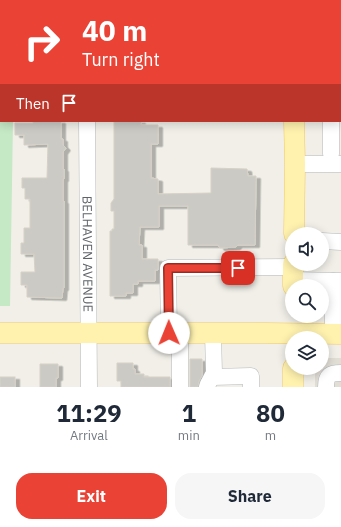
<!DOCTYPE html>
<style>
:root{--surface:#fff;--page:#f6f6f7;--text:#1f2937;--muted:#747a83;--accent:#ea4335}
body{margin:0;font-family:"IBM Plex Sans",sans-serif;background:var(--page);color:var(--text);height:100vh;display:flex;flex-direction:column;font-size:15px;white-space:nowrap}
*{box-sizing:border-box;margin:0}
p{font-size:13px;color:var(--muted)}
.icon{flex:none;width:22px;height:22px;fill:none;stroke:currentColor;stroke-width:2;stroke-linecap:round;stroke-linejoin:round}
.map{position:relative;height:387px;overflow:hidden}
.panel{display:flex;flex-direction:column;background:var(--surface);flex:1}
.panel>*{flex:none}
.banner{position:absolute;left:0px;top:0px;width:341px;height:122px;box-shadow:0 2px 10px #0003;background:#ea4335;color:#fff;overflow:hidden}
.tools{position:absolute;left:285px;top:227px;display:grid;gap:8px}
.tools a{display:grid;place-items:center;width:44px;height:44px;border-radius:50%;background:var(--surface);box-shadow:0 2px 10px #0003;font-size:20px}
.pin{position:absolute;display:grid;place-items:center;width:34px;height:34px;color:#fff;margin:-17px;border-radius:8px;box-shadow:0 2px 6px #0006}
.me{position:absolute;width:44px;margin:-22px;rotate:359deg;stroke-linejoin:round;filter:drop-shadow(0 0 3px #0008)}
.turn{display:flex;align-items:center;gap:14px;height:84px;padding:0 16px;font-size:18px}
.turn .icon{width:52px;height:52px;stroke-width:2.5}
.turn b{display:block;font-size:28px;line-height:34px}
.then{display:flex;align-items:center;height:38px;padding:0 16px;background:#0003;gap:8px;font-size:15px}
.eta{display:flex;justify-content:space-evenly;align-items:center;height:68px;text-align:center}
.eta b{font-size:24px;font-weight:700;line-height:28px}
.button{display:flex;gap:8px;margin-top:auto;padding:8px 16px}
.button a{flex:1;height:46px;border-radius:16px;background:var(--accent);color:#fff;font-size:16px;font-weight:700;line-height:46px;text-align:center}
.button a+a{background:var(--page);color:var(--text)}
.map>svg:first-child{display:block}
.education{fill:#e1ded6}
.green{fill:#c5e8c5}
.building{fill:#cccac5;stroke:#d6d1c6;filter:url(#shadow)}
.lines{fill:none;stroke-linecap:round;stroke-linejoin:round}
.minor-casing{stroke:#b5b8bc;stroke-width:17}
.major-casing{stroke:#f2c960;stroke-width:21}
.minor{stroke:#fff;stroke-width:16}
.major{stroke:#fff2af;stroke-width:20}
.route-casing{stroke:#982c22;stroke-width:10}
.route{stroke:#ea4335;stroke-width:7}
.labels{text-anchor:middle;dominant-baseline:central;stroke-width:3;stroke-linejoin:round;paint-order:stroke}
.street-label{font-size:13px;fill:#5f6368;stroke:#fff}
</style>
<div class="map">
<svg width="341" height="387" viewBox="0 0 341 387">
<defs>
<filter id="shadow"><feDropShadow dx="4.5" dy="2.5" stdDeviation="0" flood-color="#0004"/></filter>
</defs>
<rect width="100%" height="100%" fill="#f1efe8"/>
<!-- education -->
<polygon class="education" points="322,358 341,358 341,387 315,387 315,368 322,368"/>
<!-- green -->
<polygon class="green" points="0,0 14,0 14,1 1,1 1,121 13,121 10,306 0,306"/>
<!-- building -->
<g class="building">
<polygon points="33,121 61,121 61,139 63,139 63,145 66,148 63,152 63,169 64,169 64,179 63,179 63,201 64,201 64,288 63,288 62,298 27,297 27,285 21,285 21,272 35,272 34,254 21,254 21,243 24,243 24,228 30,228 30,199 25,199 25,188 22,188 22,178 47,178 48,144 24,145 24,135 15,135 15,123 33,123"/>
<polygon points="114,121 141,121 141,125 158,125 158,144 151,144 151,178 158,179 158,194 211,193 211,168 247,169 248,176 256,176 255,245 238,245 236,247 220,248 218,245 188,245 188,206 159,206 159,227 140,227 139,245 142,245 142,259 158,259 158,270 155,270 155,281 138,281 138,284 133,284 133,293 126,293 126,296 110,296 110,231 112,231 112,229 114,229 114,211 111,211 111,203 114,199"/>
<polygon points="190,359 202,359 202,376 199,381 198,387 190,387"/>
<polygon points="117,363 133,363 133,369 135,369 135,374 144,374 144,377 170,377 170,387 121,387 121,381 117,381"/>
<polygon points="40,364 58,364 58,378 56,378 56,387 40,387"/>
<rect x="0" y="377" width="15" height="10"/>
</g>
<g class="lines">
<!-- minor casing -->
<g class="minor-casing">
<g id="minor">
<polyline points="259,1 260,0"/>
<polyline points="332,1 332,0"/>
<polyline points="340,90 341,90"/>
<path id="s1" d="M87 121 89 387"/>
<polyline points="331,154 331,121"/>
<polyline points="295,164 341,164"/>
<polyline points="322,241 341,242"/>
<polyline points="293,280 341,281"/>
<polyline points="333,281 333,334"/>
<polyline points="169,333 168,268 293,267"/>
<polyline points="212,377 251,376 251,387"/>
<polyline points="180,387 180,333"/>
<polyline points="207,387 208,384 214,373 213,333"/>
<path d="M326 387C326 375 330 373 341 373"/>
</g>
</g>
<!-- major casing -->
<g class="major-casing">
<g id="major">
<polyline points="296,1 296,0"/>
<polyline points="294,234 295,164 294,121"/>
<polyline points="293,286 293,264"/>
<polyline points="0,333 265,333 341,334"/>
<polyline points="293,368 293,387"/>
</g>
</g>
<!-- minor -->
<use href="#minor" class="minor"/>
<!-- major -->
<use href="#major" class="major"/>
</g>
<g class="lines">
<!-- route casing -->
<g class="route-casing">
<polyline id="route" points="169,333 168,268 238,268"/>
</g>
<!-- route -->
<use href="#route" class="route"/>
</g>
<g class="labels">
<!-- street labels -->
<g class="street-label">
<text stroke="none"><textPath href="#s1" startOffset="133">BELHAVEN AVENUE</textPath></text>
</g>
</g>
</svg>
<div class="tools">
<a><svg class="icon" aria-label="sound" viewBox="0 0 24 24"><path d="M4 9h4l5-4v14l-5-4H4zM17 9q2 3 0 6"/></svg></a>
<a><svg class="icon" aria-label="search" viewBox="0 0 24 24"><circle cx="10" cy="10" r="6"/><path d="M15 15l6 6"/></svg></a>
<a><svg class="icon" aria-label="layers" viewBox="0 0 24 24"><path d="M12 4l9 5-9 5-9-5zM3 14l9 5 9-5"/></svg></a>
</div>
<div class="pin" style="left:238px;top:268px;background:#d93025"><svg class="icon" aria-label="arrive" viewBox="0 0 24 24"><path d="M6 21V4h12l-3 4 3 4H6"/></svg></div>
<svg class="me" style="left:169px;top:333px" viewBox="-20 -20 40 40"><circle r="19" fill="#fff"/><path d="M0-13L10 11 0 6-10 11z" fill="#ea4335"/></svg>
<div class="banner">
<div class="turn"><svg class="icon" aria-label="right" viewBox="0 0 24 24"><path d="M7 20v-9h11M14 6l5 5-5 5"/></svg><div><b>40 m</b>Turn right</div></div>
<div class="then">Then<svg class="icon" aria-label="arrive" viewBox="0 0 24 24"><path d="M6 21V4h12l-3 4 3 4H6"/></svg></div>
</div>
</div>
<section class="panel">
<div class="eta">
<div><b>11:29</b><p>Arrival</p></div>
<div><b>1</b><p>min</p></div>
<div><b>80</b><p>m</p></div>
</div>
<div class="button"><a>Exit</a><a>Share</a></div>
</section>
